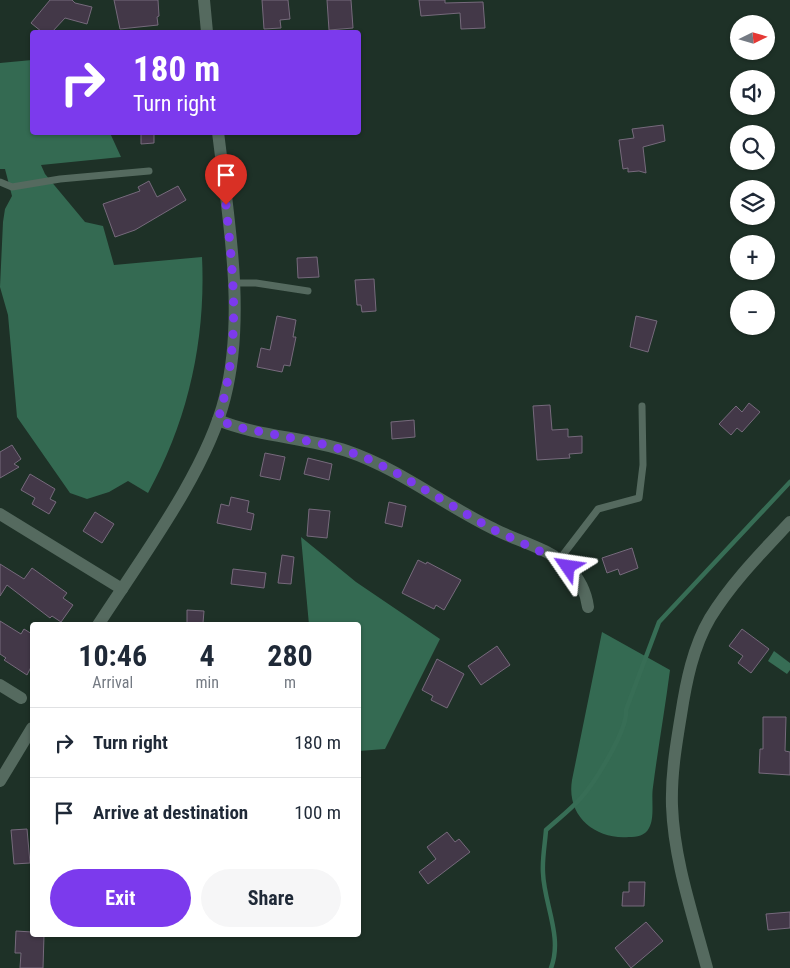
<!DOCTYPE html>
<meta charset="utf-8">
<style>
:root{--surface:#fff;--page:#f6f6f7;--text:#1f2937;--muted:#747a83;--line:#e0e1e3;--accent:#7c3aed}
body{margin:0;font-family:"Roboto Condensed",sans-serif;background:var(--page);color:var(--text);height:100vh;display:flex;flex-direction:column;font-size:19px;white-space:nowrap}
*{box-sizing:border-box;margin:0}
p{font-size:16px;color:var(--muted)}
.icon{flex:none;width:28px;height:28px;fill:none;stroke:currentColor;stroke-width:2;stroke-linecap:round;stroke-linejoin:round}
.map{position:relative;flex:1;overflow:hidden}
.details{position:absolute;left:30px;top:622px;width:331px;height:315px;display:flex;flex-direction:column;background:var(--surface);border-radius:5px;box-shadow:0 1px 4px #0004}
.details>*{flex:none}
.guide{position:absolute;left:30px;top:30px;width:331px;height:105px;border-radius:5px;box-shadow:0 1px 4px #0004;background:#7c3aed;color:#fff;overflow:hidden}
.needle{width:32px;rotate:85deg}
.controls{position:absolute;left:730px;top:15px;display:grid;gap:10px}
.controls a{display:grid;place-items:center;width:45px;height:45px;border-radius:50%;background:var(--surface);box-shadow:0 1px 4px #0004;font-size:25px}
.pin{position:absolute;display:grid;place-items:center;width:42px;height:42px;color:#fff;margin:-51px -21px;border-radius:50% 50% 50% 0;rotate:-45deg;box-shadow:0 0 5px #0007}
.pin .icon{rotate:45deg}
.me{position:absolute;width:55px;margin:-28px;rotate:302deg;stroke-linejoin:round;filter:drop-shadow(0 0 4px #0008)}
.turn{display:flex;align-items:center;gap:18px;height:105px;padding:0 20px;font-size:22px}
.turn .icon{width:65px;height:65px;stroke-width:2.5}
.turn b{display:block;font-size:35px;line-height:42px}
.eta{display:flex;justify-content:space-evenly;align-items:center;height:85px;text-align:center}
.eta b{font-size:30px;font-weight:700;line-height:35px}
.action{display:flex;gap:10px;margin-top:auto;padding:10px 20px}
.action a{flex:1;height:58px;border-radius:30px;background:var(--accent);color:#fff;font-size:20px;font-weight:700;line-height:58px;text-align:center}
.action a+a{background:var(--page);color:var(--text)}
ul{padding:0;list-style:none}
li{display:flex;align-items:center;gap:15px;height:70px;padding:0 20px;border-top:1px solid var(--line)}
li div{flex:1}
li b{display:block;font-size:19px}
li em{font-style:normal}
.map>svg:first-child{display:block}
.forest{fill:#346a52}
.water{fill:#376d55}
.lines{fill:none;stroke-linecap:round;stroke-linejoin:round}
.stream{stroke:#376d55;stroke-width:4.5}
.building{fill:#433848;stroke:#766a7c}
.service{stroke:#556a5f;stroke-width:7}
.minor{stroke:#556a5f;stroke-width:12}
.tertiary{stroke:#556a5f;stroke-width:12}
.route{stroke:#7c3aed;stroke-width:9;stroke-dasharray:0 16.2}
</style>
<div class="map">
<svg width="790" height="968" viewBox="0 0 790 968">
<rect width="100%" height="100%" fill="#1e3127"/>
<!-- forest -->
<g class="forest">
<path d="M32 60V132L110 133 121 157 41 165 45 174 85 222 103 226 114 265 202 257C206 340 188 421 148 493L128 481 109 492 87 499 70 493 17 417 8 315 0 287 3 222 5 209 12 196 5 169H0V63Z"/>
<polygon points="301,537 356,582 440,639 385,749 359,751 359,625 309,625"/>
<path d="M602 632 670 670C665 709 658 748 653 787 651 799 655 818 649 828 645 836 637 837 629 837 595 840 566 816 572 780Z"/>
</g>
<!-- water -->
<polygon class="water" points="774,651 790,663 790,670 787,674 768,661"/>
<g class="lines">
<!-- stream -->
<path class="stream" d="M551 968C563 937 544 904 543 873 542 859 545 844 546 830 557 820 570 810 580 799 594 784 628 730 626 710L659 622 790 482"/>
</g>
<!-- building -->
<g class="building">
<polygon points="50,0 72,0 75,3 92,7 87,24 65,18 52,32 42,32 31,23"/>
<polygon points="114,0 158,0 159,16 157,17 158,25 120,29"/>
<polygon points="262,0 288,0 290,19 280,20 281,28 264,29"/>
<polygon points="327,0 351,0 353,28 329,30"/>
<polygon points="419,0 445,0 445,3 483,2 485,28 461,29 460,13 421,16"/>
<polygon points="663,125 665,141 643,147 646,173 639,171 628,172 628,168 623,169 619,140 634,138 632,129"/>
<polygon points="141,132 154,132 154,143 141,144"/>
<polygon points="149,181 157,197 178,186 186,200 135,230 115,237 103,204 140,191 138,187"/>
<polygon points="317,257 319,277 298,278 297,258"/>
<polygon points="374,279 376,311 362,312 361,305 357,305 355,280"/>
<polygon points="277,316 296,320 293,337 296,337 290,366 284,365 282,372 257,367 261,348 270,350"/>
<polygon points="636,316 657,321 648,352 630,347"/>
<polygon points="749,403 760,412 742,432 737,428 731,435 719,424 736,406 742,412"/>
<polygon points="550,405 552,430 568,429 568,437 582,436 582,453 569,454 570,458 537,460 533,406"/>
<polygon points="414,420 415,437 392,439 391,422"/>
<polygon points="12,445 21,459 14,464 19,467 0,478 0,452"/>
<polygon points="265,453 285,457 280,480 260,476"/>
<polygon points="308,458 332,464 329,480 304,474"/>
<polygon points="30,474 55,489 50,499 56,502 49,514 32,504 35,498 21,490"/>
<polygon points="231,497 249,501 247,512 254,514 251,530 217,523 221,504 229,506"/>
<polygon points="389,502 406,506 402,527 385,523"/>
<polygon points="309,509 330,511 327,538 307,536"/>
<polygon points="95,512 114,524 102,543 83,531"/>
<polygon points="632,548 638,568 620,575 618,569 607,573 602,558"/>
<polygon points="282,555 294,557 291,584 278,583"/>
<polygon points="418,560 426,564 427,562 461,580 444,610 436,605 434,609 402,593"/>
<polygon points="0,564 24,579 32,568 67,593 63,598 73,605 61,622 52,616 50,618 7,585 0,596"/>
<polygon points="233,569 266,573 264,588 231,584"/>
<polygon points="187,610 204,611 203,623 187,623"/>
<polygon points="0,621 21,634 24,629 32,634 32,665 27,675 4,660 6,658 0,654"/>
<polygon points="742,629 769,649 751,673 738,663 743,656 729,646"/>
<polygon points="497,646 510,665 481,685 468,666"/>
<polygon points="437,659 464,674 447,708 431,700 433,696 422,690"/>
<polygon points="763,717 786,717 785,751 790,752 790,775 759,773 760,749 763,749"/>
<polygon points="27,829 30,863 14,864 11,830"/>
<polygon points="447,832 455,842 459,839 470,852 428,884 419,872 436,859 427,847"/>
<polygon points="629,882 645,882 644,906 622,906 623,892 629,892"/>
<polygon points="790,912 790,928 768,930 766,914"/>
<polygon points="646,922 663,941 631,968 615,948"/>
<polygon points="16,931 32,932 32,935 44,935 43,968 20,968 21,953 15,953"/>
</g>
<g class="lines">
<!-- service -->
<g class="service">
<polyline points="0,182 12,187 60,179 149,171"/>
<polyline points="233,283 256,283 308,291"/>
<polyline points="559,560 598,509 639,498 643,465 642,406"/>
</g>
<!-- minor -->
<g class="minor">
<path d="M218 420C259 437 305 437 347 451 400 469 444 505 494 529 517 541 549 548 568 567 579 578 586 592 588 607"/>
<polyline points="0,514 122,589"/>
<polyline points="0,685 21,698"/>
</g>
<!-- tertiary -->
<g class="tertiary">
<polyline points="204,0 207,32"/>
<path d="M98 625C140 560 207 471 225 397 246 315 228 216 218 132"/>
<polyline points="0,781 32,728"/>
<path d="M707 968C693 915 674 861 672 806 671 775 676 745 681 715 686 682 693 647 710 618 732 582 762 552 790 522"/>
</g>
</g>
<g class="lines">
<!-- route -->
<path class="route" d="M226 205C234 282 241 344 218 420L237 427 327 445 362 456 393 471 492 529 559 560 568 567"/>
</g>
</svg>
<div class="controls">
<a><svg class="needle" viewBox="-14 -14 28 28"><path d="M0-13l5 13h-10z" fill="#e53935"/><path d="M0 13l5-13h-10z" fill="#747a83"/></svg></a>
<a><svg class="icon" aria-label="sound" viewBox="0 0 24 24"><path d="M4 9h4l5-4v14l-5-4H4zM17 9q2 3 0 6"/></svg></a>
<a><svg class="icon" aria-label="search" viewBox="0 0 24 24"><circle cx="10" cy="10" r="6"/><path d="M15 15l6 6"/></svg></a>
<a><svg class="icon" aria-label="layers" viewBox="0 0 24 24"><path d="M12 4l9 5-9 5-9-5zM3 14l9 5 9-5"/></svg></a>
<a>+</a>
<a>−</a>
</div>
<div class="pin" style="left:226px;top:205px;background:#d93025"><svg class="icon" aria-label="arrive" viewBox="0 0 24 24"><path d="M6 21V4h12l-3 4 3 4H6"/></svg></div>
<svg class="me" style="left:568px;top:567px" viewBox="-20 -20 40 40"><path d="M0-17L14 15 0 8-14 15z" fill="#7c3aed" stroke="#fff" stroke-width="4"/></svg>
<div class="guide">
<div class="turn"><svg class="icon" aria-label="right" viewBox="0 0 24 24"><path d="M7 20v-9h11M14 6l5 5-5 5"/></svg><div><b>180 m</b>Turn right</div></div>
</div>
<section class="details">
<div class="eta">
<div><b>10:46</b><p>Arrival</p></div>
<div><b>4</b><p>min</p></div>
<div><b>280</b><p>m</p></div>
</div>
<ul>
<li><svg class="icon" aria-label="right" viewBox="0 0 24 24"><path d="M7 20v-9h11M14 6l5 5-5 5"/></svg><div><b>Turn right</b></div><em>180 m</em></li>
<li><svg class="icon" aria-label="arrive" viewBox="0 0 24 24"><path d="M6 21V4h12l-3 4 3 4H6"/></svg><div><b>Arrive at destination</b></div><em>100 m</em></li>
</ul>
<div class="action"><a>Exit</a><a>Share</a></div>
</section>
</div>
